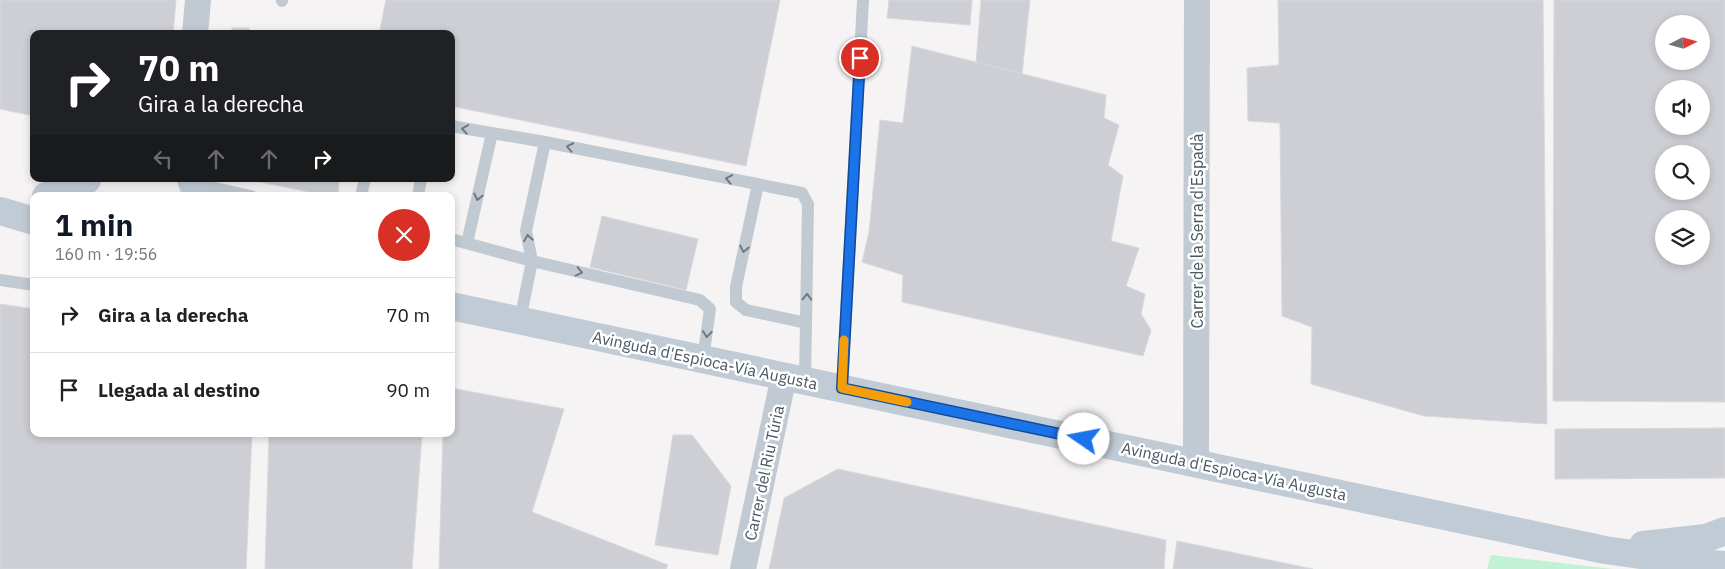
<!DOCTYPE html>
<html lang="es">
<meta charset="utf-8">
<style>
:root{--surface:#fff;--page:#f2f2f2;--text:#202124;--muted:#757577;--line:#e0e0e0;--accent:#111827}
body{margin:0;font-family:"IBM Plex Sans",sans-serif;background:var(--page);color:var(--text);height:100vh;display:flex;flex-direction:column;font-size:19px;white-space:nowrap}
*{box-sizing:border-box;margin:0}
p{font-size:16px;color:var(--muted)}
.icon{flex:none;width:28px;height:28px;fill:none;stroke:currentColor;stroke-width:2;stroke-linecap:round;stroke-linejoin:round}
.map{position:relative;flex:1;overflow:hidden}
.details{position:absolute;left:30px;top:192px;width:425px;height:245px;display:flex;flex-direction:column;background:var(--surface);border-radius:10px;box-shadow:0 2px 8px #0003}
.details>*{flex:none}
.guide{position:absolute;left:30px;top:30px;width:425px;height:152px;border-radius:10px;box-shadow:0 2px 8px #0003;background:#202124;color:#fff;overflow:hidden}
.needle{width:32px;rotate:84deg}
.fabs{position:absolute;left:1655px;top:15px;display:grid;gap:10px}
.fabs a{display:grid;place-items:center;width:55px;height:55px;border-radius:50%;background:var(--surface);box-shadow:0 2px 8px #0003;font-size:25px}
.pin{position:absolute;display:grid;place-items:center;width:42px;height:42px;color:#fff;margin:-21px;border:2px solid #fff;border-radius:50%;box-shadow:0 1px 5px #0007}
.me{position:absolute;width:55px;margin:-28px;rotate:282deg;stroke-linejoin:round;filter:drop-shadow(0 0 4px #0008)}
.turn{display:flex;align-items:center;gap:18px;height:105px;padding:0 25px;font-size:22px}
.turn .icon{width:65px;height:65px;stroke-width:2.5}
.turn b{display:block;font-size:35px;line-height:42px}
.lanes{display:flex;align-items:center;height:48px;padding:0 25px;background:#0003;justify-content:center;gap:25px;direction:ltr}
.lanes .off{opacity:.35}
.round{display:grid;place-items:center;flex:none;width:52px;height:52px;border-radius:26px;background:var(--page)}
.overview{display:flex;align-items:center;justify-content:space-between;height:85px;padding:0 25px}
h1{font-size:30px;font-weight:800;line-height:38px;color:var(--accent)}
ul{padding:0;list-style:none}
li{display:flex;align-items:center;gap:15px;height:75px;padding:0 25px;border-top:1px solid var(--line)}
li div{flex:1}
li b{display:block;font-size:19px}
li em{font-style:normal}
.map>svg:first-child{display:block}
.green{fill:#c3f1d5}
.building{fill:#cdcfd5;stroke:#d7d9de;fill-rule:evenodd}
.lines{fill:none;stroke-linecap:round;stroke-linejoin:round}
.lane{stroke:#c1cad2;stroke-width:12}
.street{stroke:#c1cad2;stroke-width:26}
.secondary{stroke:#c1cbd6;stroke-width:28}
.oneway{stroke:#6e7983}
.route-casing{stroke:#114b97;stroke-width:12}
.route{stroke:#1a73e8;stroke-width:9}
.slow{stroke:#f59e0b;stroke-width:9}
.labels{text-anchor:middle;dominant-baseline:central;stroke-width:5;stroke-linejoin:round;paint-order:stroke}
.street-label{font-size:16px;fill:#4a5661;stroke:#fff}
</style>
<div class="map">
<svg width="1725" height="569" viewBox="0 0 1725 569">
<rect width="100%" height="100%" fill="#f5f3f3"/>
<!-- green -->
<polygon class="green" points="1491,555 1613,569 1487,569"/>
<!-- building -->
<g class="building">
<polygon points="0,0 176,0 173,34 34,34 34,116 0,109"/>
<polygon points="386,0 780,0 746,166 451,106 451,34 379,34"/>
<polygon points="889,0 972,0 970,25 887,18"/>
<polygon points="981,0 1030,0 1022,74 976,63"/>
<polygon points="1278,0 1543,0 1547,424 1424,416 1311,384 1312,327 1282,316 1280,123 1248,121 1247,68 1279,65"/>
<path d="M1554 0H1725V402L1553 401ZM1664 24H1701V61H1664ZM1664 89H1701V126H1664ZM1664 154H1701V191H1664ZM1664 219H1701V256H1664Z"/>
<rect x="232" y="28" width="17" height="6"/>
<polygon points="912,46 1106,95 1104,118 1119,125 1108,165 1123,176 1111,241 1139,248 1126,286 1145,294 1141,314 1151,330 1143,356 902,302 903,275 862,262 869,232 880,120 903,123"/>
<polygon points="246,179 339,179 338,196 328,196"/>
<polygon points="602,216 698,239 686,290 590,267"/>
<polygon points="0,304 34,309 34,434 252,434 246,569 0,569"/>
<polygon points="451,388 564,409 532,512 668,565 666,569 439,569 443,434 451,434"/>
<polygon points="1725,428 1725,478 1555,479 1555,429"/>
<polygon points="269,434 422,434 412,569 265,569"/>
<polygon points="673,435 692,435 731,486 718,555 655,545"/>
<polygon points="838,469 1166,540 1164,569 769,569 784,498"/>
<polygon points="1177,541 1313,569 1173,569"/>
</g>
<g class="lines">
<!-- lane -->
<g class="lane">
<polyline points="282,1 282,0"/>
<polyline points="451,126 545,142 526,231 532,261 520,320"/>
<polyline points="545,142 802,193 808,204 805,381"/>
<polyline points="193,183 251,196"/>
<polyline points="758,184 736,287 736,302 746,310 806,323"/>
<polyline points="361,196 365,179"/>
<polyline points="418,196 421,179"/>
<polyline points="451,239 532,261 700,300 710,309 703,359"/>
<polyline points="467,243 492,133"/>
<polyline points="0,280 34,285"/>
<polyline points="842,388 863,0"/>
</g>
<!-- street -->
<g class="street">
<polyline points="195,34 198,0"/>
<polyline points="1196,462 1197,0"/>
<polyline points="743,569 784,376"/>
</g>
<!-- secondary -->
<g class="secondary">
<polyline points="191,179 197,196"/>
<polyline points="46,196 87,180"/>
<polyline points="0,211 34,221"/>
<polyline points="451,306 1605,550 1698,563 1725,565"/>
<polyline points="1643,545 1706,538 1725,531"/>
</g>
</g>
<!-- one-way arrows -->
<defs><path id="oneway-chevron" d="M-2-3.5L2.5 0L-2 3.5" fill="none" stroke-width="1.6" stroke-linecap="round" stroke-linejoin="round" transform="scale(1.25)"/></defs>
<g class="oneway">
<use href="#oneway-chevron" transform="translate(465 129) rotate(-171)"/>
<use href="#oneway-chevron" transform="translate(570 147) rotate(-168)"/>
<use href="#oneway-chevron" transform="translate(729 179) rotate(-169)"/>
<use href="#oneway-chevron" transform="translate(478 197) rotate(103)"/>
<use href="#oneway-chevron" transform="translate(528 238) rotate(-99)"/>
<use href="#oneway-chevron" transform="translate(744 249) rotate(102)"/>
<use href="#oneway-chevron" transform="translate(579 272) rotate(13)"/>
<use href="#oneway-chevron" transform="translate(807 297) rotate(-89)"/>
<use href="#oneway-chevron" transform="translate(707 334) rotate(97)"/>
</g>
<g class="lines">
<!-- route casing -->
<g class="route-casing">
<polyline id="route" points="860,58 842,388 1084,439"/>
</g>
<!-- route -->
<use href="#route" class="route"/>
<!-- slow -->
<polyline class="slow" points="844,340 842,388 907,402"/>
</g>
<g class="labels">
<!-- street labels -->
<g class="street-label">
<text transform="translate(1197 231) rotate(-90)">Carrer de la Serra d'Espadà</text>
<text transform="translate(705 360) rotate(12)">Avinguda d'Espioca-Vía Augusta</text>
<text transform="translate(1234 471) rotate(12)">Avinguda d'Espioca-Vía Augusta</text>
<text transform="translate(764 473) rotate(-78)">Carrer del Riu Túria</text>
</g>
</g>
</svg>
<div class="fabs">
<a><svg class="needle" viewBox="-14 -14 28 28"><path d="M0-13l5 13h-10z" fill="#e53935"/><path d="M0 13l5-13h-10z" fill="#757577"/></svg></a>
<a><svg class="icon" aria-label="sound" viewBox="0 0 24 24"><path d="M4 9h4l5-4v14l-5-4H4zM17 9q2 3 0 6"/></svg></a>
<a><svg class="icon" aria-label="search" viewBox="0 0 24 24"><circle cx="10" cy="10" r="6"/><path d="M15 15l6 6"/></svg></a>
<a><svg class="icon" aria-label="layers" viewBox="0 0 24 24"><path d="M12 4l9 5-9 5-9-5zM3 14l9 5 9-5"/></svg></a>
</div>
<div class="pin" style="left:860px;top:58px;background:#d93025"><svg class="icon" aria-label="arrive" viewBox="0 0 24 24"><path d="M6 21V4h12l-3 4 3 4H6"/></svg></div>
<svg class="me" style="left:1084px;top:439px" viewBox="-20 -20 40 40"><circle r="19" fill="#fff"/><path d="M0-13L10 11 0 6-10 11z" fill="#1a73e8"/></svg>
<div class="guide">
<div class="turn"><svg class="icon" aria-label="right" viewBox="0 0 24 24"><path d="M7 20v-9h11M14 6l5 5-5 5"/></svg><div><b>70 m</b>Gira a la derecha</div></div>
<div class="lanes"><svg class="icon off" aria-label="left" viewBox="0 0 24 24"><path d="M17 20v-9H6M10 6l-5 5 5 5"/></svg><svg class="icon off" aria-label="ahead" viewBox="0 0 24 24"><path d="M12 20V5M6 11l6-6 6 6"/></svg><svg class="icon off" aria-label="ahead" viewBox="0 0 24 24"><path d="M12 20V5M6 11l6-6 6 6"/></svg><svg class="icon" aria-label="right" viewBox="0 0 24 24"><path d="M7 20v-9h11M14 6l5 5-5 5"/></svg></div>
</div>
<section class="details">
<div class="overview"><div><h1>1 min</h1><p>160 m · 19:56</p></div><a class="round" style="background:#d93025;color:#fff"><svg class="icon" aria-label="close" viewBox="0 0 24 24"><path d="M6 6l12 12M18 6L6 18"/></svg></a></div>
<ul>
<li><svg class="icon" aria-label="right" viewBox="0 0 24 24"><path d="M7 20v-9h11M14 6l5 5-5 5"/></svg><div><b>Gira a la derecha</b></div><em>70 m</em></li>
<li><svg class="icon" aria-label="arrive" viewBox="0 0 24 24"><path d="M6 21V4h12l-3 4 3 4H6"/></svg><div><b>Llegada al destino</b></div><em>90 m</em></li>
</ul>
</section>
</div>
